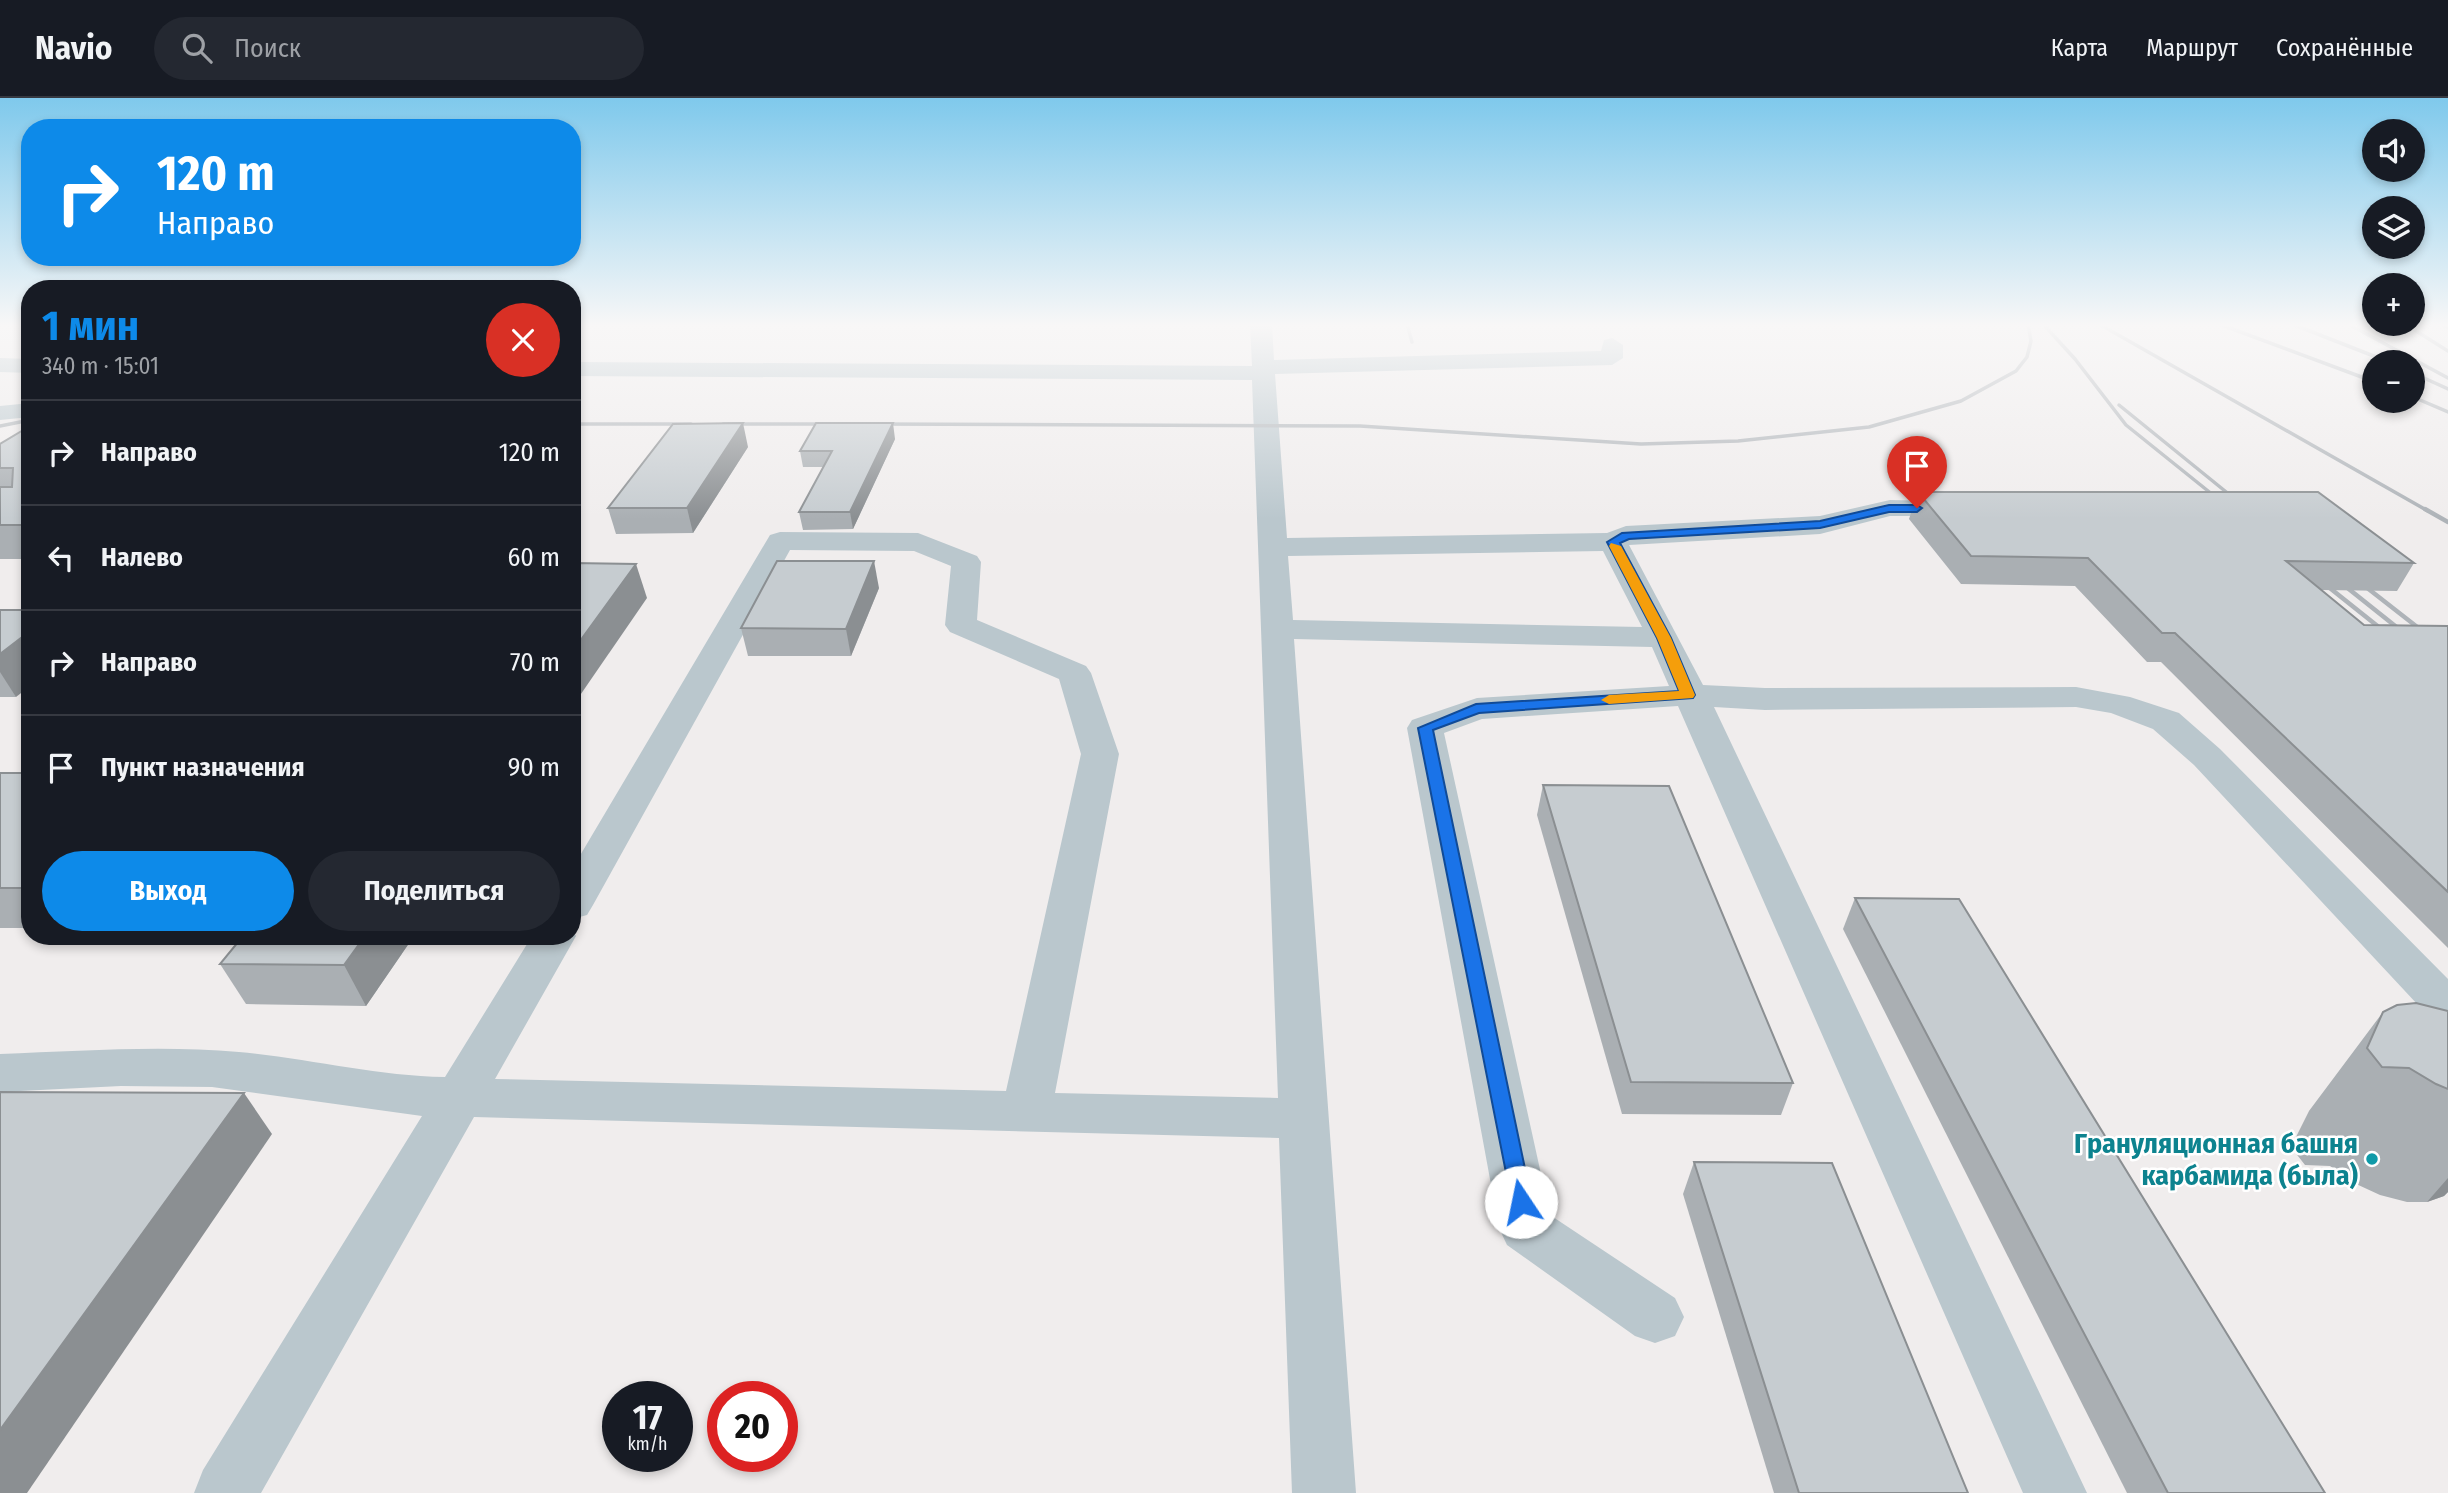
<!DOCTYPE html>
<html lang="ru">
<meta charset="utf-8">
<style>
:root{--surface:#171b24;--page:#242831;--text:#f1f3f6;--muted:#9ea1a6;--line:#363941;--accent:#0d8ae9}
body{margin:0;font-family:"Fira Sans Condensed",sans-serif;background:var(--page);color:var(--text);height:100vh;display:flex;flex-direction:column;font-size:26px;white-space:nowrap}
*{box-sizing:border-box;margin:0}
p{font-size:23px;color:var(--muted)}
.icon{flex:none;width:38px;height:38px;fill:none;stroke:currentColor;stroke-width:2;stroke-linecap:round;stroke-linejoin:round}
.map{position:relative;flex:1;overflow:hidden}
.side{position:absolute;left:21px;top:182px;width:560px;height:665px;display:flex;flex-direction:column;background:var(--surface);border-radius:28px;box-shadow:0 4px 10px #0003}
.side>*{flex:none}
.guide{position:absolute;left:21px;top:21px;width:560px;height:147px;border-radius:28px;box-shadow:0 4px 10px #0003;background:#0d8ae9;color:#fff;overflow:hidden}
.fabs{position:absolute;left:2362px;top:21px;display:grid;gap:14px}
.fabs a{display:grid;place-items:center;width:63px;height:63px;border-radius:50%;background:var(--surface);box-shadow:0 4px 10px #0003;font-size:35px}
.speed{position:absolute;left:602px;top:1283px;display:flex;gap:14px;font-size:35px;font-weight:700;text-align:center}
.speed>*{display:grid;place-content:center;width:91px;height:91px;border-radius:50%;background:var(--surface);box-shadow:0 4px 10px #0003;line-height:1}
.speed small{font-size:18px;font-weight:400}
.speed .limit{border:10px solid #d22;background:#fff;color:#111}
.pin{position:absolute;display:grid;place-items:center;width:60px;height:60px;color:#fff;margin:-72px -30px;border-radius:50% 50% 50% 0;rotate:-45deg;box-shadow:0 0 7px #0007}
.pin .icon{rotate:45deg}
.me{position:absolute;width:77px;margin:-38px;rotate:349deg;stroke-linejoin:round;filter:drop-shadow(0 0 5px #0008)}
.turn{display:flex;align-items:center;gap:24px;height:147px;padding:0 21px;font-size:32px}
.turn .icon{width:91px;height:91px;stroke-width:2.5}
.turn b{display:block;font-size:49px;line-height:60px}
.round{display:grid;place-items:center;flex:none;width:74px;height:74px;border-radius:37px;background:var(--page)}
.headline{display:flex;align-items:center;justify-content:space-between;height:119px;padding:0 21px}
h1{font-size:42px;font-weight:700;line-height:52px;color:var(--accent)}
.primary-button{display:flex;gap:14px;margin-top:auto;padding:14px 21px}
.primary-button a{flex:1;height:80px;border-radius:42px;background:var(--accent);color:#fff;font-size:28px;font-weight:700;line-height:80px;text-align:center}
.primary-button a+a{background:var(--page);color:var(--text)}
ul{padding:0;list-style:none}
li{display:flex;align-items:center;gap:21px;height:105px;padding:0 21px;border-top:2px solid var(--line)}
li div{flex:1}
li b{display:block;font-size:26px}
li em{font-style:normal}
header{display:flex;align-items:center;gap:42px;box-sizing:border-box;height:98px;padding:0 35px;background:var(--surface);border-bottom:2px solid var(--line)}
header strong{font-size:33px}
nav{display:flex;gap:38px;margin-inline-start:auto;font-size:24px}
.search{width:490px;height:63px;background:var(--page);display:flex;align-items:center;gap:18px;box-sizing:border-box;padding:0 24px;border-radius:38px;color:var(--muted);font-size:26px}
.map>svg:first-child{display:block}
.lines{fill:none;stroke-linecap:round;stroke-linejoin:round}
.minor{fill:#bac7cd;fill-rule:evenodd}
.rail-far1{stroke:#aeb3b8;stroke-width:3.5}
.rail{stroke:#aeb3b8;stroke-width:4.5}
.wall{fill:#aaafb3}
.shaded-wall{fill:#8b8f92}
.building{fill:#c6ccd0;stroke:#8b8f92;stroke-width:2}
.route{fill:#1a73e8;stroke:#114b97;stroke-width:2}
.slow{fill:#f59e0b}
.culture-dot{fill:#0f9aa8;stroke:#fff;stroke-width:2.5}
.labels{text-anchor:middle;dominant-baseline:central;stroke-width:5;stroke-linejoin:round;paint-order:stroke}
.near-culture-label{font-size:28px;font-weight:bold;fill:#0d838f;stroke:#fff;text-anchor:end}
</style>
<header>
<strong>Navio</strong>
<div class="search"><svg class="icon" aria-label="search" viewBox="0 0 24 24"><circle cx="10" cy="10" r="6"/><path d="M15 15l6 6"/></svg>Поиск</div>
<nav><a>Карта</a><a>Маршрут</a><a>Сохранённые</a></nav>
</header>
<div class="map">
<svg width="2448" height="1395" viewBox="0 0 2448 1395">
<rect width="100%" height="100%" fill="#f0eded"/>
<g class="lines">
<!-- minor -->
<g class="minor">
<path d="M1250 226H1272L1274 262 1601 253 1604 242 1612 240 1623 247V260L1612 267 1275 276 1287 440 1607 435 1626 428 1820 418 1890 402 1974 404 1978 410 1974 416 1964 418H1890L1820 436 1629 447 1703 587 1765 590 2076 589 2130 599 2179 615 2220 651 2448 881V927L2432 922 2194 667 2153 631 2111 615 2076 609 1765 612 1714 609 2087 1395H2023L1678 608 1482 621 1444 635 1550 1117 1675 1200 1684 1219 1675 1238 1655 1245 1635 1238 1507 1147 1499 1130 1407 630 1412 622 1477 600 1669 588 1652 549 1294 541 1356 1395H1292L1279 1040 474 1019 261 1395H194L203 1372 422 1018 212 989 121 988 0 994V956C80 953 160 947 239 954 308 960 375 978 445 979L532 838H572V832L576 838 495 981 1006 993 1081 656 1059 581 950 534 945 527 951 468 914 453 790 452 593 807 587 817 572 821V771L770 437 780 434 918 435 977 458 981 464 977 522 1086 568 1091 575 1119 656 1055 995 1278 1000 1252 282 572 278V264L1252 268ZM1603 453 1642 529 1293 522 1288 458Z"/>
<polygon points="0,260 30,261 30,275 0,274"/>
<polygon points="30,305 30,319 0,322 0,308"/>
</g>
<!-- rail-far1 -->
<g class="rail-far1">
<polyline points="1407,226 1412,244"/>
<polyline points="2043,226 2075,261 2126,327 2223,405"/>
<polyline points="2099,226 2428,413"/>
<polyline points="2219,226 2375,284"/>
<polyline points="2292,226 2389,264"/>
<polyline points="2348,226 2448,280"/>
<polyline points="2405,226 2448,253"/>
<polyline points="2441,226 2448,230"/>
<polyline points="2413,275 2448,291"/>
<polyline points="2413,299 2448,314"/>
<polyline points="2119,307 2241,406"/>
<polyline points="572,326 691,326"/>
<polyline points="723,326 835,326"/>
<polyline points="873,326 1360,328 1641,346 1738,343 1869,329 1961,303 2016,273 2027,259 2031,243 2028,226"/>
<polyline points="0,328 30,322"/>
</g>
<!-- rail -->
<g class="rail">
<polyline points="2425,411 2448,424"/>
<polyline points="2316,479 2390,538"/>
<polyline points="2335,480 2409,539"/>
<polyline points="2357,482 2448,553"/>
</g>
</g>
<!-- wall -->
<g class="wall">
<polygon points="30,328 30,461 0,461 0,346"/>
<polygon points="895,341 853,431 803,432 799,414 823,369 803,369 800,353"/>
<polygon points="748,349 693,435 616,436 608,410"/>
<polygon points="1918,394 2414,465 2397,493 2322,492 2364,527 2448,528 2448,850 2161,564 2147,564 2075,488 1961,486 1909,421"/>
<polygon points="879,490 851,558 748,558 741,530"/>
<polygon points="0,512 16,599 0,599"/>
<rect x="0" y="675" width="30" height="155"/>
<polygon points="1543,687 1793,985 1781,1017 1622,1016 1537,717"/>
<polygon points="1855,800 2325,1395 2127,1395 1843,831"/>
<polygon points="414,838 366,908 246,906 220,866"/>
<polygon points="2448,913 2448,1094 2444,1098 2427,1104 2407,1104 2380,1097 2354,1085 2330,1068 2305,1067 2291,1049 2309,1013 2383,914"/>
<polygon points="1694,1064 1968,1395 1774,1395 1683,1096"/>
</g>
<!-- shaded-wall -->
<g class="shaded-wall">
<polygon points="743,325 748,349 693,435 687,410"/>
<polygon points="893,325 895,341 853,431 850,414"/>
<polygon points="874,463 879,490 851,558 846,531"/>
<polygon points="636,466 647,500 572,609 572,554"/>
<polygon points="30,533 30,588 16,599 0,574 0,556"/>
<polygon points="365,838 414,838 366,908 344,867"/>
<polygon points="244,995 272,1036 27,1395 0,1395 0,1332"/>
<polygon points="2448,1080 2448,1094 2444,1098 2427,1104"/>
</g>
<!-- building -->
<g class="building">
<polygon points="743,325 687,410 608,410 673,326"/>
<polygon points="816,325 893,325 850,414 799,414 832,353 800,353"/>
<polygon points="30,328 30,427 0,427 0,389 12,389 13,370 0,370 0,346"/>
<polygon points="1918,394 2318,394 2414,465 2286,463 2364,527 2448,528 2448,794 2175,535 2162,535 2088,460 1971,458"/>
<polygon points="777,463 874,463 846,531 741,530"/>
<polygon points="572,465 636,466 572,554"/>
<polygon points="0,512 30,512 30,533 0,556"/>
<rect x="0" y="675" width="30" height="115"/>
<polygon points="1543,687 1669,688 1793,985 1631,984"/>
<polygon points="1855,800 1959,801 2325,1395 2168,1395"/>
<polygon points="243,838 365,838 344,867 220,866"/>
<polygon points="2416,905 2448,913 2448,991 2436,986 2409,970 2382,969 2367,950 2383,914 2397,907"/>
<polygon points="0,994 244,995 0,1332"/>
<polygon points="1694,1064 1832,1065 1968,1395 1799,1395"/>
</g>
<!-- sky -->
<linearGradient id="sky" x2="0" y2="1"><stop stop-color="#7fc9ec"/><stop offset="0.54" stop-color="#f8f7f7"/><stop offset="1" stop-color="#f8f7f7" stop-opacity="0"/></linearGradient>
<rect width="2448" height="421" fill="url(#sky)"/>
<!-- route -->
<polygon class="route" points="1889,407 1917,407 1922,410 1917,414 1889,414 1820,430 1629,441 1620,445 1671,540 1695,597 1693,600 1479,615 1433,632 1532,1104 1529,1110 1521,1113 1513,1110 1418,630 1476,606 1679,593 1657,540 1607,444 1622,435 1820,423"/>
<!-- slow -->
<polygon class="slow" points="1611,445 1621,448 1671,540 1695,597 1693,600 1609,606 1601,602 1609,597 1679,593 1657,540 1609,448"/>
<!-- markers -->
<circle class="culture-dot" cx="2372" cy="1061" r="7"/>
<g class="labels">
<!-- near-culture labels -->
<g class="near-culture-label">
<text x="2358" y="1045">Грануляционная башня<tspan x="2358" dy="32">карбамида (была)</tspan></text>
</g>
</g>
</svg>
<div class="fabs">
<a><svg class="icon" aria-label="sound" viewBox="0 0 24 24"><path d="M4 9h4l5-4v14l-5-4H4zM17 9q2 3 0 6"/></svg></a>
<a><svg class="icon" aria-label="layers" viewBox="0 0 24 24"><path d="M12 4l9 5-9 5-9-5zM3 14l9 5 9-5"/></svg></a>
<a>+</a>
<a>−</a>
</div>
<div class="speed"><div>17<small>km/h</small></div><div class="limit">20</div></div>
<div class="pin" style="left:1917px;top:410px;background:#d93025"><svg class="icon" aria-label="arrive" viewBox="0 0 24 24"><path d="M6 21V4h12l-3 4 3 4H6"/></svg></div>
<svg class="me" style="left:1521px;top:1104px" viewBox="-20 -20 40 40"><circle r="19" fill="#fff"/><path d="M0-13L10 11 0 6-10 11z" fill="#1a73e8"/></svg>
<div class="guide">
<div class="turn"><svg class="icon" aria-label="right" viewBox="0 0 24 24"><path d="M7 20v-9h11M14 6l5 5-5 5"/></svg><div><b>120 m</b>Направо</div></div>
</div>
<section class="side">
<div class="headline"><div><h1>1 мин</h1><p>340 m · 15:01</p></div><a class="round" style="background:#d93025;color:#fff"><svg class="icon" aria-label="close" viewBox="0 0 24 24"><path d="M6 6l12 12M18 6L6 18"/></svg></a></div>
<ul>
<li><svg class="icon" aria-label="right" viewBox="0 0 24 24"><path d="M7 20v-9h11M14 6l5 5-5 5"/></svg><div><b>Направо</b></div><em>120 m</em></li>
<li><svg class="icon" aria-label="left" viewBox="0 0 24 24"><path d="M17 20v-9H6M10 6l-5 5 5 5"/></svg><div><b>Налево</b></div><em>60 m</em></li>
<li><svg class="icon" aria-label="right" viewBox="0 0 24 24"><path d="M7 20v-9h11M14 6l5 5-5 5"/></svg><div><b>Направо</b></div><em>70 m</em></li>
<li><svg class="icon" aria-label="arrive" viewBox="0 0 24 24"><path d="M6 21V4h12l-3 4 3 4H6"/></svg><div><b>Пункт назначения</b></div><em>90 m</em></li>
</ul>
<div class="primary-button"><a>Выход</a><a>Поделиться</a></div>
</section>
</div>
